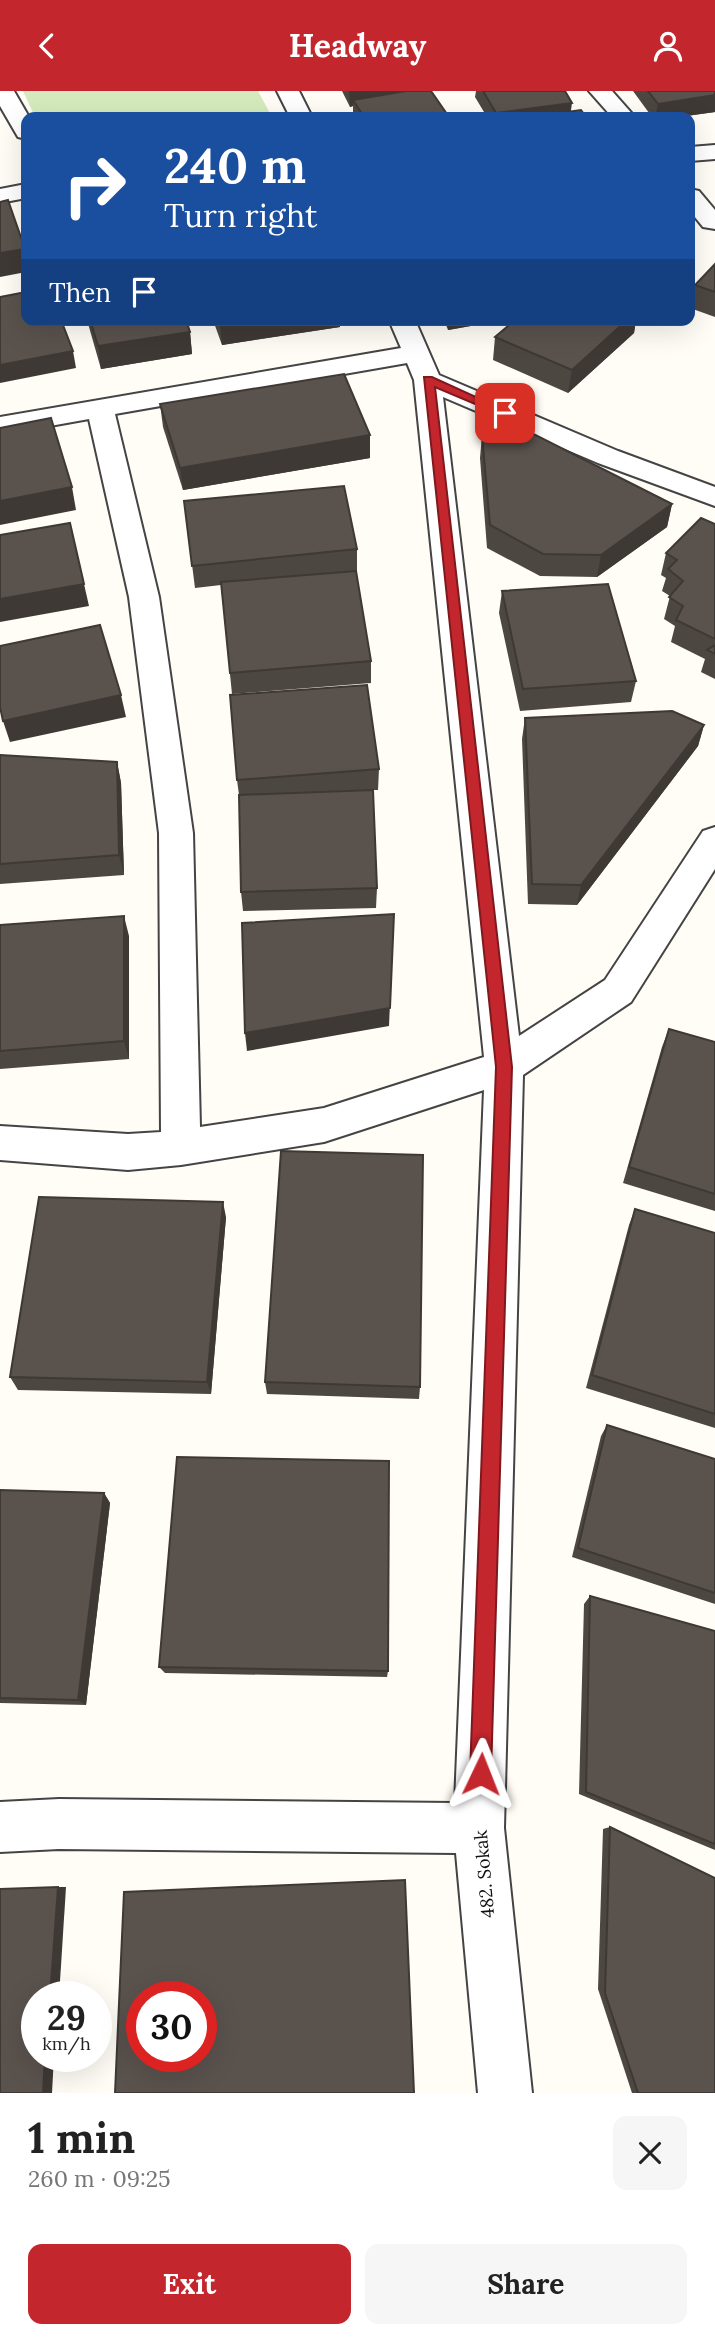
<!DOCTYPE html>
<meta charset="utf-8">
<style>
:root{--surface:#fff;--page:#f6f6f6;--text:#222;--muted:#767676;--accent:#c4262e}
body{margin:0;font-family:Lora,serif;background:var(--page);color:var(--text);height:100vh;display:flex;flex-direction:column;font-size:26px;white-space:nowrap}
*{box-sizing:border-box;margin:0}
p{font-size:23px;color:var(--muted)}
.icon{flex:none;width:38px;height:38px;fill:none;stroke:currentColor;stroke-width:2;stroke-linecap:round;stroke-linejoin:round}
.map{position:relative;height:2002px;overflow:hidden}
.panel{display:flex;flex-direction:column;background:var(--surface);flex:1}
.panel>*{flex:none}
.banner{position:absolute;left:21px;top:21px;width:674px;height:214px;border-radius:14px;box-shadow:0 7px 28px #0002;background:#1a4fa0;color:#fff;overflow:hidden}
.speed{position:absolute;left:21px;top:1890px;display:flex;gap:14px;font-size:35px;font-weight:700;text-align:center}
.speed>*{display:grid;place-content:center;width:91px;height:91px;border-radius:50%;background:var(--surface);box-shadow:0 7px 28px #0002;line-height:1}
.speed small{font-size:18px;font-weight:400}
.speed .limit{border:10px solid #d22;background:#fff;color:#111}
.pin{position:absolute;display:grid;place-items:center;width:60px;height:60px;color:#fff;margin:-30px;border-radius:14px;box-shadow:0 4px 10px #0006}
.me{position:absolute;width:77px;margin:-38px;rotate:2deg;stroke-linejoin:round;filter:drop-shadow(0 0 5px #0008)}
.turn{display:flex;align-items:center;gap:24px;height:147px;padding:0 28px;font-size:32px}
.turn .icon{width:91px;height:91px;stroke-width:2.5}
.turn b{display:block;font-size:49px;line-height:60px}
.then{display:flex;align-items:center;height:66px;padding:0 28px;background:#0003;gap:14px;font-size:26px}
.round{display:grid;place-items:center;flex:none;width:74px;height:74px;border-radius:14px;background:var(--page)}
.head{display:flex;align-items:center;justify-content:space-between;height:119px;padding:0 28px}
h1{font-size:42px;font-weight:700;line-height:52px}
.button{display:flex;gap:14px;margin-top:auto;padding:14px 28px}
.button a{flex:1;height:80px;border-radius:14px;background:var(--accent);color:#fff;font-size:28px;font-weight:700;line-height:80px;text-align:center}
.button a+a{background:var(--page);color:var(--text)}
header{display:flex;justify-content:space-between;align-items:center;height:91px;padding:0 28px;background:var(--accent);color:#fff;font-size:32px;font-weight:700}
.map>svg:first-child{display:block}
.green{fill:#d5ebbd}
.lines{fill:none;stroke-linecap:round;stroke-linejoin:round}
.minor-casing{stroke:#444;stroke-width:4}
.minor{fill:#fff;fill-rule:evenodd}
.wall{fill:#4d4742}
.shaded-wall{fill:#3f3936}
.building{fill:#5a524d;stroke:#3f3936;stroke-width:2;fill-rule:evenodd}
.route{fill:#c4262e;stroke:#7f191e;stroke-width:2}
.labels{text-anchor:middle;dominant-baseline:central;stroke-width:7;stroke-linejoin:round;paint-order:stroke}
.street-label{font-size:18px;fill:#111;stroke:#fff}
</style>
<header><svg class="icon" aria-label="back" viewBox="0 0 24 24"><path d="M15 5l-7 7 7 7"/></svg>Headway<svg class="icon" aria-label="person" viewBox="0 0 24 24"><circle cx="12" cy="8" r="4"/><path d="M4 21q1-7 8-7t8 7"/></svg></header>
<div class="map">
<svg width="715" height="2002" viewBox="0 0 715 2002">
<rect width="100%" height="100%" fill="#fffdf5"/>
<!-- green -->
<polygon class="green" points="23,0 258,0 272,26 35,26"/>
<g class="lines">
<!-- minor casing -->
<g class="minor-casing">
<g id="minor">
<polygon points="0,0 14,0 29,26 26,26 26,48 18,46 0,15"/>
<polygon points="277,0 299,0 312,26 290,26"/>
<polygon points="589,0 612,0 635,26 612,26"/>
<polygon points="715,54 715,68 690,70 690,56"/>
<polygon points="26,93 26,107 0,112 0,98"/>
<polygon points="690,98 699,100 715,119 715,138 703,136 690,120"/>
<path d="M389 229H415L439 284 618 360 715 396V415L598 372 443 306 519 945 605 889 703 740 715 736V778L631 911 523 984 504 1737 532 2002H478L456 1762 59 1758 0 1761V1711L59 1708 455 1712 484 999 324 1051 181 1074 128 1079 0 1069V1035L128 1043 161 1041 159 742 129 506 89 328 0 344V326L401 257ZM407 272 414 289 484 966 324 1017 200 1036 193 742 159 506 115 323Z"/>
</g>
</g>
<!-- minor -->
<use href="#minor" class="minor"/>
</g>
<!-- wall -->
<g class="wall">
<polygon points="342,0 431,0 449,26 353,26 353,15 350,16"/>
<polygon points="476,0 565,0 571,21 586,26 487,26 475,6"/>
<polygon points="633,0 715,0 715,21 679,26 652,26"/>
<polygon points="715,173 715,226 690,217 695,194"/>
<polygon points="87,229 186,229 190,241 192,263 101,278"/>
<polygon points="213,229 340,229 340,236 222,254"/>
<polygon points="444,229 488,229 482,233 448,239"/>
<polygon points="515,229 636,229 634,242 568,302 493,269 495,246"/>
<polygon points="160,313 370,344 370,367 183,399 163,336"/>
<polygon points="482,344 672,413 667,436 597,486 540,485 487,457 480,367"/>
<polygon points="184,410 357,458 357,480 356,481 371,570 371,592 232,603 221,494 195,497"/>
<polygon points="715,433 715,588 701,581 705,568 671,551 675,535 664,528 670,505 662,500 666,487 661,484 666,462"/>
<polygon points="502,500 636,590 631,611 520,620 499,522"/>
<polygon points="525,627 704,634 698,655 577,814 528,813 522,648"/>
<polygon points="0,664 117,671 121,692 124,784 0,793"/>
<polygon points="379,678 378,699 373,699 377,797 376,817 243,820 241,801 239,704 237,689"/>
<polygon points="0,834 129,845 129,968 0,978"/>
<polygon points="669,938 715,951 715,1120 623,1092 662,956"/>
<polygon points="635,1118 715,1142 715,1337 586,1297 629,1134"/>
<polygon points="226,1126 211,1303 18,1299 10,1286"/>
<polygon points="265,1291 420,1296 419,1308 267,1303"/>
<polygon points="607,1334 715,1368 715,1513 572,1466 601,1345"/>
<polygon points="0,1399 104,1402 110,1412 86,1614 0,1612"/>
<polygon points="590,1505 715,1540 715,1759 579,1703 584,1513"/>
<polygon points="159,1576 388,1580 387,1586 165,1582"/>
<polygon points="610,1736 715,2002 632,2002 598,1898 603,1738"/>
</g>
<!-- shaded-wall -->
<g class="shaded-wall">
<polygon points="349,0 423,0 353,9 353,15 350,16"/>
<polygon points="715,4 715,21 679,26 655,26 658,13"/>
<polygon points="572,12 570,26 495,26 496,22"/>
<polygon points="25,158 26,164 26,181 0,186 0,162"/>
<polygon points="235,229 340,229 340,236 222,254 220,232"/>
<polygon points="448,229 488,229 482,233 448,239"/>
<polygon points="627,229 636,229 634,242 568,302 572,279"/>
<polygon points="190,241 192,263 101,278 98,255"/>
<polygon points="73,260 76,277 0,292 0,274"/>
<polygon points="370,344 370,367 183,399 180,377"/>
<polygon points="72,396 76,419 0,434 0,410"/>
<polygon points="672,413 667,436 597,486 601,464"/>
<polygon points="84,493 89,515 0,531 0,508"/>
<polygon points="121,604 126,626 10,651 3,630"/>
<polygon points="704,634 698,655 577,814 581,794"/>
<polygon points="117,671 121,692 124,784 119,764"/>
<polygon points="394,823 389,935 247,960 245,942"/>
<polygon points="124,825 129,845 129,968 124,950"/>
<polygon points="223,1111 226,1126 211,1303 207,1291"/>
<polygon points="104,1402 110,1412 86,1614 78,1609"/>
<polygon points="58,1796 66,1796 59,1906 50,1906"/>
<polygon points="45,1965 54,1965 52,2002 43,2002"/>
</g>
<!-- building -->
<g class="building">
<polygon points="406,0 431,0 449,26 364,26 353,9"/>
<polygon points="483,0 565,0 572,12 496,22"/>
<polygon points="648,0 715,0 715,4 658,13"/>
<polygon points="581,19 586,26 531,26"/>
<polygon points="8,109 25,158 0,162 0,111"/>
<polygon points="715,173 715,201 695,194"/>
<polygon points="26,201 26,229 61,229 73,260 0,274 0,206"/>
<polygon points="90,229 186,229 190,241 98,255"/>
<polygon points="219,229 235,229 220,232"/>
<polygon points="515,229 627,229 572,279 495,246"/>
<polygon points="344,283 370,344 180,377 160,313"/>
<polygon points="51,327 72,396 0,410 0,337"/>
<polygon points="504,328 672,413 601,464 543,463 490,434 482,344"/>
<polygon points="344,395 357,458 192,475 184,410"/>
<polygon points="701,427 715,433 715,548 676,529 683,515 669,506 683,490 668,478 677,469 666,462"/>
<polygon points="70,432 84,493 0,508 0,444"/>
<polygon points="356,480 371,570 230,582 221,491"/>
<polygon points="608,493 636,590 523,598 502,500"/>
<polygon points="100,534 121,604 3,630 0,616 0,555"/>
<polygon points="715,554 715,563 707,559"/>
<polygon points="367,594 379,678 237,689 230,604"/>
<polygon points="672,620 704,634 581,794 532,793 525,627"/>
<polygon points="0,664 117,671 119,764 0,773"/>
<polygon points="373,699 377,797 241,801 239,704"/>
<polygon points="394,823 390,917 245,942 242,832"/>
<polygon points="124,825 124,950 0,960 0,834"/>
<polygon points="669,938 715,951 715,1103 629,1076"/>
<polygon points="281,1060 423,1064 420,1296 265,1291"/>
<polygon points="39,1106 223,1111 207,1291 10,1286"/>
<polygon points="635,1118 715,1142 715,1323 592,1284"/>
<polygon points="607,1334 715,1368 715,1502 578,1457"/>
<polygon points="177,1366 389,1370 388,1580 159,1576"/>
<polygon points="0,1399 104,1402 78,1609 0,1607"/>
<polygon points="590,1505 715,1540 715,1753 586,1701"/>
<polygon points="610,1736 715,1787 715,2002 638,2002 605,1902"/>
<path d="M405 1789 414 2002H115L124 1801ZM142 1906H201V1965H142Z"/>
<polygon points="58,1796 50,1906 37,1906 37,1965 45,1965 43,2002 0,2002 0,1798"/>
</g>
<!-- route -->
<polygon class="route" points="424,286 432,286 511,322 501,324 435,296 512,976 491,1683 488,1690 481,1693 473,1690 470,1683 496,976"/>
<g class="labels">
<!-- street labels -->
<g class="street-label">
<text transform="translate(484 1783) rotate(-95)">482. Sokak</text>
</g>
</g>
</svg>
<div class="speed"><div>29<small>km/h</small></div><div class="limit">30</div></div>
<div class="pin" style="left:505px;top:322px;background:#d93025"><svg class="icon" aria-label="arrive" viewBox="0 0 24 24"><path d="M6 21V4h12l-3 4 3 4H6"/></svg></div>
<svg class="me" style="left:481px;top:1683px" viewBox="-20 -20 40 40"><path d="M0-17L14 15 0 8-14 15z" fill="#c4262e" stroke="#fff" stroke-width="4"/></svg>
<div class="banner">
<div class="turn"><svg class="icon" aria-label="right" viewBox="0 0 24 24"><path d="M7 20v-9h11M14 6l5 5-5 5"/></svg><div><b>240 m</b>Turn right</div></div>
<div class="then">Then<svg class="icon" aria-label="arrive" viewBox="0 0 24 24"><path d="M6 21V4h12l-3 4 3 4H6"/></svg></div>
</div>
</div>
<section class="panel">
<div class="head"><div><h1>1 min</h1><p>260 m · 09:25</p></div><a class="round"><svg class="icon" aria-label="close" viewBox="0 0 24 24"><path d="M6 6l12 12M18 6L6 18"/></svg></a></div>
<div class="button"><a>Exit</a><a>Share</a></div>
</section>
